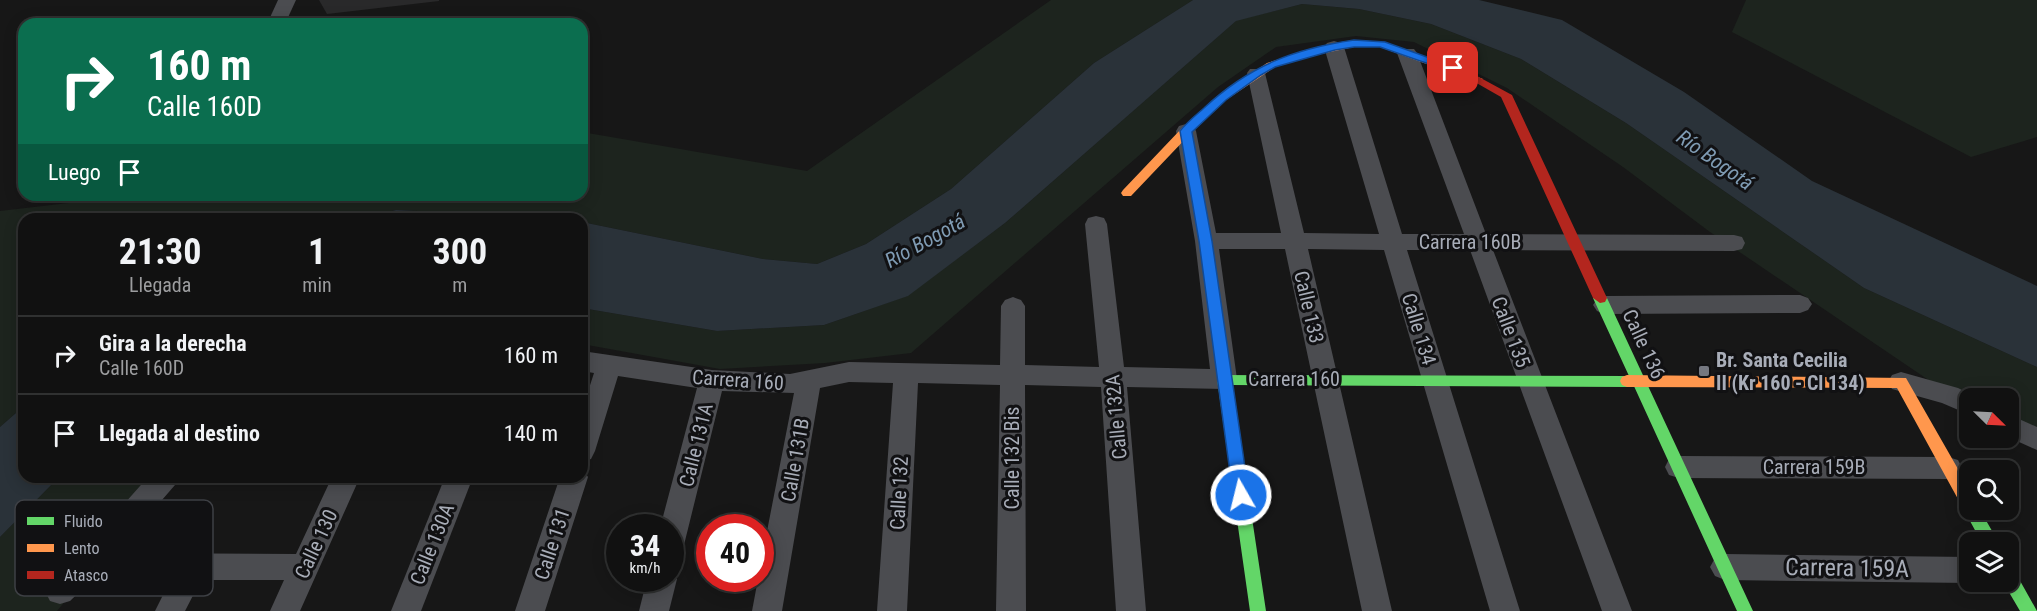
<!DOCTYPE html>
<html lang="es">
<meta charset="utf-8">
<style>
:root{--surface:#111;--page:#1e1f1f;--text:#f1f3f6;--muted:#9c9d9f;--line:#303131}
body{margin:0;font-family:"Roboto Condensed",sans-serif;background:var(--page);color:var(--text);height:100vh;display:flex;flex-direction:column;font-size:22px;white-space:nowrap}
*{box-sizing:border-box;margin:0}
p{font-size:20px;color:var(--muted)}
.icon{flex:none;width:33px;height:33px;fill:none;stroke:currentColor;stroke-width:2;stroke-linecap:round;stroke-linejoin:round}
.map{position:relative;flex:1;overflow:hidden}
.details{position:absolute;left:18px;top:213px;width:570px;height:270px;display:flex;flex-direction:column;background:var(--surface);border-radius:18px;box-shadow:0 3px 15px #0003,0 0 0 2px var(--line)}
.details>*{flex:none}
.guide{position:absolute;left:18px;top:18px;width:570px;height:183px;border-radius:18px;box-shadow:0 3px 15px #0003,0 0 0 2px var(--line);background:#0b6e4f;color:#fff;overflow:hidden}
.needle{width:39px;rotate:114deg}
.tools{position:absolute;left:1959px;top:388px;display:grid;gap:12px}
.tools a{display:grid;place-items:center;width:60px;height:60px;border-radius:12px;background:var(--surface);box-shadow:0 3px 15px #0003,0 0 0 2px var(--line);font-size:30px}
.speed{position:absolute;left:606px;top:514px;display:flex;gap:12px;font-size:30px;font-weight:700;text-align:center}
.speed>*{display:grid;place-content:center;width:78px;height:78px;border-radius:50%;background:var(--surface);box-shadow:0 3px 15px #0003,0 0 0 2px var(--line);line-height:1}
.speed small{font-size:15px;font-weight:400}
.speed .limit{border:9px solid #d22;background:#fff;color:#111}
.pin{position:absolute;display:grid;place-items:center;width:51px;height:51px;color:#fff;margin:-26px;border-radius:12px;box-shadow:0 3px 9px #0006}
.me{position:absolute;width:66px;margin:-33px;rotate:352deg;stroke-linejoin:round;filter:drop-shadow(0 0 4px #0008)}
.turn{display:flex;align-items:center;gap:21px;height:126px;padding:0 30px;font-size:27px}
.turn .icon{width:78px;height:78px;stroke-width:2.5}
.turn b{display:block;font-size:42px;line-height:51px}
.then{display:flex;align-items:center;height:57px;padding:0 30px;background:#0003;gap:12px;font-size:22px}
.eta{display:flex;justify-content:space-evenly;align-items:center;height:102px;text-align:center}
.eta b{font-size:36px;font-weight:700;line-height:42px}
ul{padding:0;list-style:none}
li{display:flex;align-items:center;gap:18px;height:78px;padding:0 30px;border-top:2px solid var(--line)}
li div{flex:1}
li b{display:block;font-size:22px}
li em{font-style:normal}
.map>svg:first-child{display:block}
.green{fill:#1d241e}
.water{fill:#2a3239}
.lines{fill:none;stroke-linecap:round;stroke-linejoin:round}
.street{fill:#4b4c50;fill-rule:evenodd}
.fast{fill:#63d668;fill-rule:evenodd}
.slow{fill:#ff974d;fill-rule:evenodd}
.jam{fill:#b3261e;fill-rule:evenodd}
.shaded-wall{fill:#29292a}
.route{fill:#1a73e8;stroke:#114b97;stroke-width:1.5}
.poi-dot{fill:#757880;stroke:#111113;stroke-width:2}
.labels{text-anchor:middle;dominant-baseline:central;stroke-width:6;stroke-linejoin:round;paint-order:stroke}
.street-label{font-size:20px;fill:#a8adb8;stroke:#111113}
.poi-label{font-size:20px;font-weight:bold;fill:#a8adb8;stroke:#111113;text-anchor:start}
.water-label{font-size:21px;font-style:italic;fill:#7f9bb3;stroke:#111113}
.near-street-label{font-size:24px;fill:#a8adb8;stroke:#111113}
.key{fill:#111113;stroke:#3e4045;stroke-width:1.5}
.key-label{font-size:16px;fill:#a8adb8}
</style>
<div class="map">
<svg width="2037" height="611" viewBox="0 0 2037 611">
<rect width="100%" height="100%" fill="#171717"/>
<!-- green -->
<g class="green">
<polygon points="1051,0 1193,0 1094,63 951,189 866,244 817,264 763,259 582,222 582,219 562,218 396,210 361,219 24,219 24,406 0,427 0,211 137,195 582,195 582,132 807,171"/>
<polygon points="1746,0 2037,0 2037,137 1971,157 1732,32"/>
<polygon points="1302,4 1359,9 1431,24 1521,59 1626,123 1864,288 2037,367 2037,434 2009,420 2008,399 1970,399 1930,381 1710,232 1623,167 1507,88 1414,42 1356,36 1276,47 1218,87 911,353 825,363 720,369 582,344 582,308 717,331 824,325 907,296 1005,223 1237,20"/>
<polygon points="59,477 167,477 57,611 0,611 0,537"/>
</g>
<!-- water -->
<g class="water">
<polygon points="1193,0 1479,0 1562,20 1684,92 1812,181 2037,286 2037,367 1864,288 1626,123 1521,59 1431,24 1359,9 1302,4 1236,21 1005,223 908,296 824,325 717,331 582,308 582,222 763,259 817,264 866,244 951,189 1094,63"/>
<polygon points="396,210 562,218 569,219 361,219"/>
<polygon points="24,406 24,477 59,477 0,537 0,427"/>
</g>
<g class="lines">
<!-- street -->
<g class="street">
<polygon points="278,0 296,0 285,24 267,24"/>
<polygon points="1334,41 1341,43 1344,47 1402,234 1464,234 1397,53 1400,49 1414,49 1417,53 1486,234 1734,235 1742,237 1745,243 1742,249 1734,251 1493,250 1632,611 1602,611 1470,250 1407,250 1520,611 1490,611 1384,250 1308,249 1392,611 1362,611 1285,249 1219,249 1237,379 1233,386 1224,389 1127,387 1146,611 1116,611 1101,387 1025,385 1026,611 996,611 1000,385 918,383 907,611 877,611 893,383 849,382 820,388 782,611 752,611 758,579 760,579 760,567 794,393 722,391 684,545 680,554 670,557 670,528 660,528 697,388 618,376 595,451 591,459 582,462 582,410 594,373 582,371 582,351 712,370 790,374 849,362 1000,365 1001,306 1005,300 1013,297 1021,300 1025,306 1025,365 1099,367 1085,224 1088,218 1096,216 1104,218 1107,224 1124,367 1210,369 1195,241 1176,131 1179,126 1186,124 1193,126 1196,131 1216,233 1281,233 1247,73 1250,69 1264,69 1304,233 1379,234 1324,47 1327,43"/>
<polygon points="1800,295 1808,298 1812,304 1808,310 1800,313 1605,314 1597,311 1593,305 1597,299 1605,296"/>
<polygon points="1901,372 1958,388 1980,399 1970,399 1970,415 1942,403 1892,389 1888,382 1892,375"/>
<polygon points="2008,414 2037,427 2037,450 2008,437"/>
<polygon points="1679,456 1948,457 1958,460 1962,468 1958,476 1948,479 1679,478 1669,475 1665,467 1669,459"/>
<polygon points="582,468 588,477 545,611 515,611 560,477 582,477"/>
<polygon points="148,477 179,477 175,485 116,553 296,554 332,477 360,477 300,611 270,611 284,580 201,580 185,611 155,611 171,579 93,579 70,601 60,604 50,601 45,591 50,581 77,557"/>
<polygon points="445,477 473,477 421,611 391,611"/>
<polygon points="1725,554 1970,557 1970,582 1973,582 1970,583 1725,580 1715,576 1710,567 1715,558"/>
<polygon points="670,569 677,579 669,611 639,611 647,579 670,579"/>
</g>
<!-- fast -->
<g class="fast">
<polygon points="1600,293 1607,298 1753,611 1737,611 1633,384 1627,387 1232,385 1266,611 1250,611 1217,379 1219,375 1629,376 1593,298"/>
<polygon points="1970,504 1970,510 1980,510 1999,543 1982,543 1964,510"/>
<polygon points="2008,568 2014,570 2037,611 2020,611 2003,582 2008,582"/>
</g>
<!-- slow -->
<g class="slow">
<polygon points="1354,41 1385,42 1483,79 1481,81 1473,81 1380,47 1354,47 1311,56 1275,67 1226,100 1190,134 1131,196 1123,196 1121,193 1123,190 1182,128 1218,96 1267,63 1305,51"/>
<polygon points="1627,375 1906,378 1970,490 1970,510 1975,510 1970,512 1964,510 1897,388 1627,387 1622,385 1620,381 1622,377"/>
</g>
<!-- jam -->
<polygon class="jam" points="1477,76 1512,95 1607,298 1605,302 1600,303 1593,298 1501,97 1473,81 1473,77"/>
</g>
<!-- shaded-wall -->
<polygon class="shaded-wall" points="319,0 439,0 439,1 327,14"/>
<!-- route -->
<path class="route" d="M1354 40 1385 42 1458 68 1457 71H1449L1380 47H1354L1335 50 1275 67 1261 75 1226 100 1192 132 1212 241 1249 495 1247 500 1241 502 1236 500 1233 495 1199 241 1180 131C1187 122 1196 115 1204 108 1249 66 1293 49 1354 40Z"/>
<!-- markers -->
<rect class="poi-dot" x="1698" y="365" width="12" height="12" rx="3"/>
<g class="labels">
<!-- street labels -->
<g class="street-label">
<text x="1470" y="242">Carrera 160B</text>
<text transform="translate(1309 307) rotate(77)">Calle 133</text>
<text transform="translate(1419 329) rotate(73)">Calle 134</text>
<text transform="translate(1511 332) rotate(69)">Calle 135</text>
<text transform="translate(1644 344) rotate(65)">Calle 136</text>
<text x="1294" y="379">Carrera 160</text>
<text transform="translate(738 380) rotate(4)">Carrera 160</text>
<text transform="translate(1116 417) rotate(-95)">Calle 132A</text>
<text transform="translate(696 445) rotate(-76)">Calle 131A</text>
<text transform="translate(1012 458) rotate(-90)">Calle 132 Bis</text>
<text transform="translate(795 460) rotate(-80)">Calle 131B</text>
<text x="1814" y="467">Carrera 159B</text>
<text transform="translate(899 493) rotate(-87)">Calle 132</text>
<text transform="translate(316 544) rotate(-65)">Calle 130</text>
<text transform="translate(432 544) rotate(-68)">Calle 130A</text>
<text transform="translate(552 544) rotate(-72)">Calle 131</text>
</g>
<!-- poi labels -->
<g class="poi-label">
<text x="1716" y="360">Br. Santa Cecilia<tspan x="1716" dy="23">II (Kr 160 - Cl 134)</tspan></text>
</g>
<!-- water labels -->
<g class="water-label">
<text transform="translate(1715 160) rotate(35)">Río Bogotá</text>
<text transform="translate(925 241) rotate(-29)">Río Bogotá</text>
</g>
<!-- near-street labels -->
<g class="near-street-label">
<text transform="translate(1847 568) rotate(1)">Carrera 159A</text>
</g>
</g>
<!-- legend -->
<rect x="15" y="500" width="198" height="96" rx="9" class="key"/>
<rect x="27" y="517" width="27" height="8" fill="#63d668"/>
<rect x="27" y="544" width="27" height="8" fill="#ff974d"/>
<rect x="27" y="571" width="27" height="8" fill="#b3261e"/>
<g class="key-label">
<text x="64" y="527">Fluido</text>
<text x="64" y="554">Lento</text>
<text x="64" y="581">Atasco</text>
</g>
</svg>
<div class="tools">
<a><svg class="needle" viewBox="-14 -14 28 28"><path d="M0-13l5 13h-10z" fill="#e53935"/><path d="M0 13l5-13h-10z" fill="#9c9d9f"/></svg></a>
<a><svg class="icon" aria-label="search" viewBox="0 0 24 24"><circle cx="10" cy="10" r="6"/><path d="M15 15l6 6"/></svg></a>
<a><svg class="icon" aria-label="layers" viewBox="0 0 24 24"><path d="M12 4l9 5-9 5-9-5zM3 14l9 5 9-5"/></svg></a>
</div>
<div class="speed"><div>34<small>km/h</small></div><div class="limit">40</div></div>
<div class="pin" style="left:1453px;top:68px;background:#d93025"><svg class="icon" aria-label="arrive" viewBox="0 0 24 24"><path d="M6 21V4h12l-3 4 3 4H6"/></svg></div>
<svg class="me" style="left:1241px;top:495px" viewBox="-20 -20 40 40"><circle r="17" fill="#1a73e8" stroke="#fff" stroke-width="3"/><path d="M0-11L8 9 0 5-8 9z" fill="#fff"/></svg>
<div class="guide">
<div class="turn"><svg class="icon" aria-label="right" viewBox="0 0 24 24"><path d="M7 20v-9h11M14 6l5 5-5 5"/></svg><div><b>160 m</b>Calle 160D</div></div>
<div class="then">Luego<svg class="icon" aria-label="arrive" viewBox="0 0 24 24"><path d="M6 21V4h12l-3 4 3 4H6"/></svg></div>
</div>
<section class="details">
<div class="eta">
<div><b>21:30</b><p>Llegada</p></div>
<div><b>1</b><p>min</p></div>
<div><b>300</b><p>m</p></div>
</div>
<ul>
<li><svg class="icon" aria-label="right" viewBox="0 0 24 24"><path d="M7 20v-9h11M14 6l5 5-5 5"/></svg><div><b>Gira a la derecha</b><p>Calle 160D</p></div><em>160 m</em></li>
<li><svg class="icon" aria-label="arrive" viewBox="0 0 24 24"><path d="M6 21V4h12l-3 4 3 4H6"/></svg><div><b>Llegada al destino</b></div><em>140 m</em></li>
</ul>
</section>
</div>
